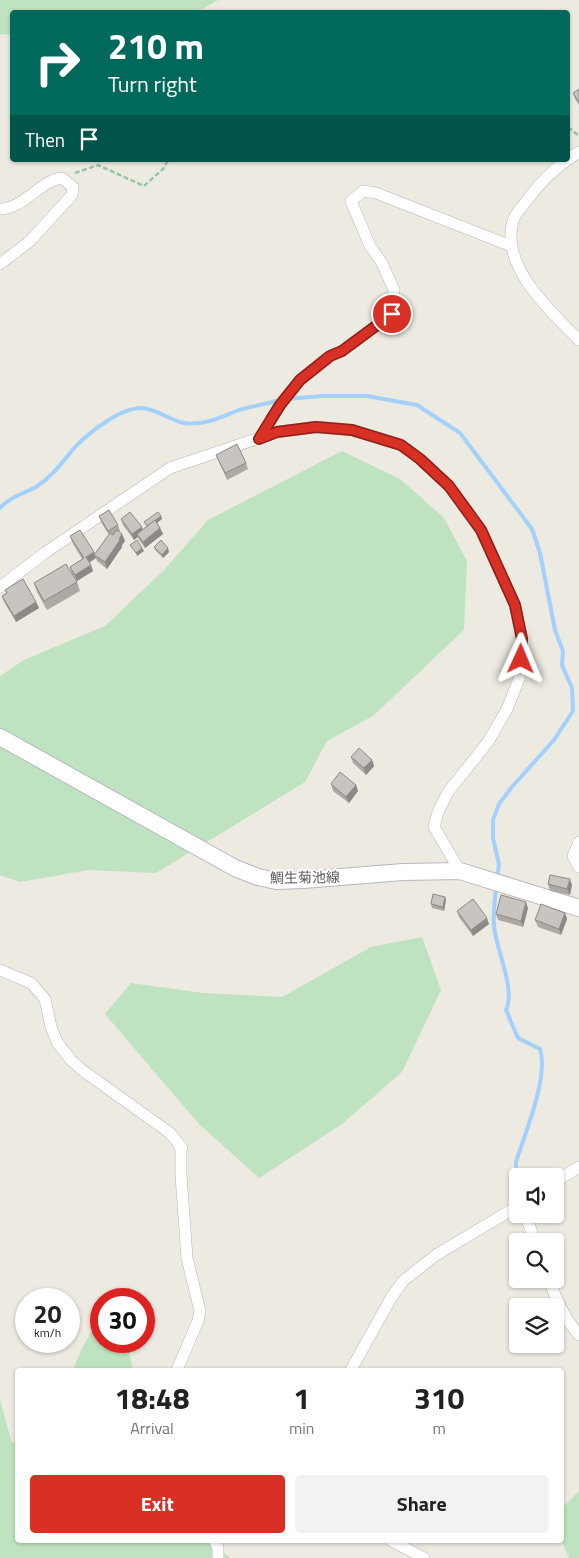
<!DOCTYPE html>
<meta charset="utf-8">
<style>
:root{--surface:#fff;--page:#f2f2f2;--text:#222;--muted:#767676;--accent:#d93025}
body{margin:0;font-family:"Titillium Web","Noto Sans JP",sans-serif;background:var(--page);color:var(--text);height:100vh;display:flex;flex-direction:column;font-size:19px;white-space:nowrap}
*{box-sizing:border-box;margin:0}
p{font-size:16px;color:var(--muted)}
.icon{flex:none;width:28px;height:28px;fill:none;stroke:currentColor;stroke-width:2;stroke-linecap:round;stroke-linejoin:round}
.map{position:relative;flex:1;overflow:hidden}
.details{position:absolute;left:15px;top:1368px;width:549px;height:175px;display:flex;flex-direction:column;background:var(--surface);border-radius:5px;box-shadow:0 1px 4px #0004}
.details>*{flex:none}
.guide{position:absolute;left:10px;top:10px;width:560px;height:152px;border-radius:5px;box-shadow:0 1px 4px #0004;background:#00695c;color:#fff;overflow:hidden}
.tools{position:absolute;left:509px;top:1168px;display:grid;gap:10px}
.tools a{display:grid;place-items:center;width:55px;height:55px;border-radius:5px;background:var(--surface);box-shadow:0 1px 4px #0004;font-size:25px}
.speed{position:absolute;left:15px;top:1288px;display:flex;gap:10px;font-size:25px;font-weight:700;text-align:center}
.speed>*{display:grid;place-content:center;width:65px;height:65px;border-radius:50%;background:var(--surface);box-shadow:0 1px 4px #0004;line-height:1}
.speed small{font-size:12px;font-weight:400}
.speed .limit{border:8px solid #d22;background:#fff;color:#111}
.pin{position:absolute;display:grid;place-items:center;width:42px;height:42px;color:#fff;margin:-21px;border:2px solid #fff;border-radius:50%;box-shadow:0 1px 5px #0007}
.me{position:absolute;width:55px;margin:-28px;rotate:1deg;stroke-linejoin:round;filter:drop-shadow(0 0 4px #0008)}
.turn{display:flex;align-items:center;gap:18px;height:105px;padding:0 15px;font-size:22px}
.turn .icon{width:65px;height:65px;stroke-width:2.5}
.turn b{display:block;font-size:35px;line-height:42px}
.then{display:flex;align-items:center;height:48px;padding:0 15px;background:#0003;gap:10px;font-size:19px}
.eta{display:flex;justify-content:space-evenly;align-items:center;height:85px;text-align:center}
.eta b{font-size:30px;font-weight:700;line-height:35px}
.primary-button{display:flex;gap:10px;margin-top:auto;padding:10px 15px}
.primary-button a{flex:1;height:58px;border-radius:5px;background:var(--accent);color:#fff;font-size:20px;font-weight:700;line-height:58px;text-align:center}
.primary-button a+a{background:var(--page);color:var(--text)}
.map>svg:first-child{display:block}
.green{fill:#bfe3c0}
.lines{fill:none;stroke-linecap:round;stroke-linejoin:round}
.stream{stroke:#a3d1fb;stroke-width:4}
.minor-casing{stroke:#b4b7bb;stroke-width:12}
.secondary-casing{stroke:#b5b8bd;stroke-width:18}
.path{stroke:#98c3a6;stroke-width:2.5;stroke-dasharray:5 2.5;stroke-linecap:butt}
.minor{stroke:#fff;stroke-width:11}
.secondary{stroke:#fff;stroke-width:16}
.wall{fill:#aca9a4}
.shaded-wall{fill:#8c8986}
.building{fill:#c8c4bf;stroke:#8c8986}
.route-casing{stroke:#8d1f18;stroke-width:12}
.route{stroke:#d93025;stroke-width:9}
.labels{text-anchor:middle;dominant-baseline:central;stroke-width:4;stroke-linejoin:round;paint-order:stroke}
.street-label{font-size:14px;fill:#5a5d62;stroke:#fff}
</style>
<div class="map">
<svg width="579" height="1558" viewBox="0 0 579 1558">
<rect width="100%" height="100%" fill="#eceae1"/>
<!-- green -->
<g class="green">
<polygon points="0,0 218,0 197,12 12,12 12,35 0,34"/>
<polygon points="342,451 400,479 444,518 467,561 464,630 373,716 327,741 305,782 156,873 88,870 20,882 0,875 0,676 24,660 105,626 163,571 208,520"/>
<polygon points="422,937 441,990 402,1072 342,1124 259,1178 199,1124 105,1014 131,983 203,993 282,997 371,947"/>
<polygon points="101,1314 101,1341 126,1341 133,1370 73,1370 82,1348"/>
<polygon points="0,1400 12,1443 17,1443 18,1540 211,1540 230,1558 0,1558"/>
<polygon points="579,1491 579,1558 569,1558 561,1540 561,1509"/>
</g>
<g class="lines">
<!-- stream -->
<g class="stream">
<polyline points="287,399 322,396 367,396 417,405 460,433 532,529 540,553 555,630 563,651 562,665 572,688 573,711 554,740 511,788 499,804 493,820 493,838 499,864 497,878"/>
<path d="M0 508C10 497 23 494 36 487 53 476 63 461 76 446 90 432 120 408 141 408 156 408 170 421 184 423 204 426 221 417 239 410 252 406 267 404 280 400"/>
<path d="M496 887C495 900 493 914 494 926 496 950 516 989 506 1010L518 1038 540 1049C549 1077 525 1133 516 1162V1166"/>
</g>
<!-- minor casing -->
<g class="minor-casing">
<g id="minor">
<path d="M579 152C560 164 541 181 528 199 523 206 515 213 513 221 500 266 550 311 579 340"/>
<path d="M0 209C25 208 39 181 62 178L73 187 72 195 30 241 0 264"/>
<polyline points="259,439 280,405 300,380 330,357 342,351 392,314 394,290 382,263 370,246 351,201 363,191 376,193 511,246"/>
<polyline points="0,587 46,552 170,468 277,432 316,427 352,430 401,445 420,459 449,486 481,530 515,605 522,639 519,679 507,709 488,742 448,792 438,812 434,827 460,871"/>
<polyline points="579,842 573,856 579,867"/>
<polyline points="0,970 31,983 45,999 51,1027 57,1042 71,1060 82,1070 170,1133 182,1148 180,1148 181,1149 181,1175 187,1258 200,1311 198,1321 177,1370"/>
<polyline points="555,1182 579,1167"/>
<polyline points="525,1214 535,1241"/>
<path d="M549 1279C556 1300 564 1318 579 1335"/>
<polyline points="351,1370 391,1298 403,1281 436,1255 518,1206"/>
<polyline points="214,1540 218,1548 218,1558"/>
<polyline points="390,1540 424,1558"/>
</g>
</g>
<!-- secondary casing -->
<g class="secondary-casing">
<polyline id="secondary" points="0,737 235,868 258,877 276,881 303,880 403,872 460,871 579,908"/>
</g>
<!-- path -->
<g class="path">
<polyline points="568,127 579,136"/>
<polyline points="75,173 98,165 144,186 164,168 168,160"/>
</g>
<!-- minor -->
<use href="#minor" class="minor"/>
<!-- secondary -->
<use href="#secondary" class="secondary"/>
</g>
<!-- wall -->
<g class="wall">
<polygon points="579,89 579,105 575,99 573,93"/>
<polygon points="216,455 246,463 248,469 227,480"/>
<polygon points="99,516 118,525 120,531 119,532 122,534 125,541 122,545 122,547 107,569 97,561 96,558 89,563 93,571 77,581 72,573 70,567 82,559 72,542 70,536 94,552 95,554 109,535 101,522"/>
<polygon points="161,516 162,519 157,523 160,528 163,534 145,548 139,540 138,537 134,540 123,525 121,519 143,530 147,526 144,522"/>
<polygon points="154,547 169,552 163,558 155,550"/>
<polygon points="77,582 80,591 47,610 37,592 34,583"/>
<polygon points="5,590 36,602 39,608 16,622 4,602 2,596 7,593"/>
<polygon points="351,757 372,760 374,766 366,775 353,763"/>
<polygon points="331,784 356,785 358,791 349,803 333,791"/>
<polygon points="548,884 572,885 570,895 550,891"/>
<polygon points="446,900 444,911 432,908 431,904"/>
<polygon points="528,908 523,927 498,920 496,914"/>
<polygon points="457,911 489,924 473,936 459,917"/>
<polygon points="565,913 567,919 561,935 538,927 535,920"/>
</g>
<!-- shaded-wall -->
<g class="shaded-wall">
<polygon points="161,516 162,519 149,529 147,526"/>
<polygon points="142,527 144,533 137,534 138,537 134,540 132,534"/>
<polygon points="160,528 163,534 145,548 143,542"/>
<polygon points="122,534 125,541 122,545 122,547 107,569 105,562"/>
<polygon points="142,548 144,551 137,556 136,553"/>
<polygon points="168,548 169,552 163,558 162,555"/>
<polygon points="94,552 96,558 88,563 86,557"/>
<polygon points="91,565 93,571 77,581 75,575"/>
<polygon points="36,602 39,608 16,622 14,616"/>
<polygon points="372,760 374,766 366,775 364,768"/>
<polygon points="356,785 358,791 349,803 346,797"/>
<polygon points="570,879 572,885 570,895 567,889"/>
<polygon points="445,897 446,900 444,911 443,907"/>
<polygon points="526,902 528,908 523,927 521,921"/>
<polygon points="565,913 567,919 561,935 559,929"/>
<polygon points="487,918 489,924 473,936 471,930"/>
</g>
<!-- building -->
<g class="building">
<polygon points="579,89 579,102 573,93"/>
<polygon points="237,444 246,463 225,473 216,455"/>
<polygon points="109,510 118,525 108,531 99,516"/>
<polygon points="130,512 142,527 132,534 121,519"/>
<polygon points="158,512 161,516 147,526 144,522"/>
<polygon points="155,520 160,528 143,542 137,534"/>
<polygon points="80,530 94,552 86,557 91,565 75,575 70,567 84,558 70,536"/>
<polygon points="117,530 122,534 119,539 120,540 105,562 94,555 110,533 113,535"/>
<polygon points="137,540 142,548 136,553 130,545"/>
<polygon points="161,540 168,548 162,555 154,547"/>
<polygon points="66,564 77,582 44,601 34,583"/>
<polygon points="23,579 36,602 14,616 2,596 7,593 5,590"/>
<polygon points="359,748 372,760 364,768 351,757"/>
<polygon points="340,772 356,785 346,797 331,784"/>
<polygon points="550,875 570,879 567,889 548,884"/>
<polygon points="433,894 445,897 443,907 431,904"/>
<polygon points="501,895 526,902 521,921 496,914"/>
<polygon points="473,899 487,918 471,930 457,911"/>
<polygon points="541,904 565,913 559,929 535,920"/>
</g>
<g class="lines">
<!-- route casing -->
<g class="route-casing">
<polyline id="route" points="392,314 342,351 330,356 300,380 280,405 259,439 277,432 316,427 352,430 401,445 420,459 449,486 481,530 515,605 522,639 521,659"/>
</g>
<!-- route -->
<use href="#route" class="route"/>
</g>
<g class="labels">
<!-- street labels -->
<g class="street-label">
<text transform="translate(305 877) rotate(-1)">鯛生菊池線</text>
</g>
</g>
</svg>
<div class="tools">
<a><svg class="icon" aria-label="sound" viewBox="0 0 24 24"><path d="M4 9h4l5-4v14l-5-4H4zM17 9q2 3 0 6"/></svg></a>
<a><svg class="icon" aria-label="search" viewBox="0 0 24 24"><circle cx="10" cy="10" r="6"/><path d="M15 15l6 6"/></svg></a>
<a><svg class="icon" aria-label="layers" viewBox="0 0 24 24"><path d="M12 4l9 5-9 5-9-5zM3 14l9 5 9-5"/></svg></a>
</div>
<div class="speed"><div>20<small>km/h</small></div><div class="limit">30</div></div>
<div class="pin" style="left:392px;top:314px;background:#d93025"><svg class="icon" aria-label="arrive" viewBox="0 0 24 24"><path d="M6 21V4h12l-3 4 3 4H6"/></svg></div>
<svg class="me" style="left:521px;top:659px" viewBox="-20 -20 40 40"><path d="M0-17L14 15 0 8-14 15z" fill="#d93025" stroke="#fff" stroke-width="4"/></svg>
<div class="guide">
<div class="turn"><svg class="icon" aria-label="right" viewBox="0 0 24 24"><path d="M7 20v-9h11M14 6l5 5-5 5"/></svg><div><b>210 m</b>Turn right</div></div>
<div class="then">Then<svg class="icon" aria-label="arrive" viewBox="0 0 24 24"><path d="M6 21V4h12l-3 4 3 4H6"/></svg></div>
</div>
<section class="details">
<div class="eta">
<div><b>18:48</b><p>Arrival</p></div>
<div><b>1</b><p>min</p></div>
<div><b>310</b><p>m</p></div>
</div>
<div class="primary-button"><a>Exit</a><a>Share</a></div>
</section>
</div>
